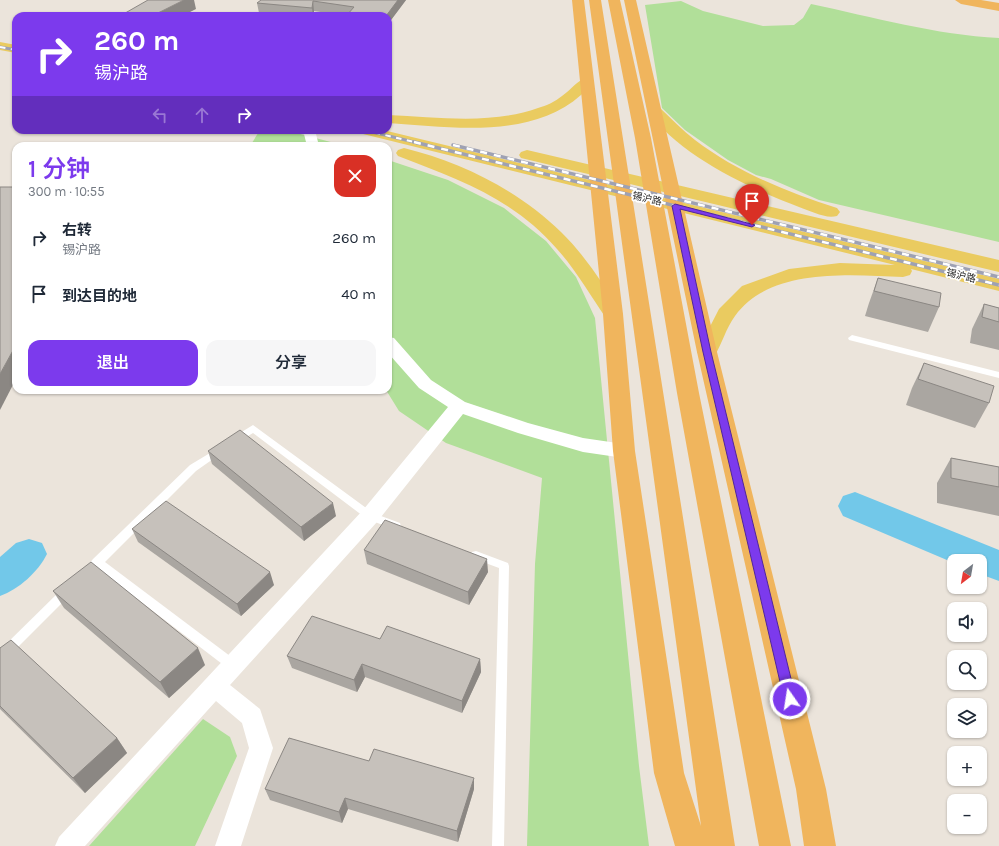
<!DOCTYPE html>
<html lang="zh">
<meta charset="utf-8">
<style>
:root{--surface:#fff;--page:#f6f6f7;--text:#1f2937;--muted:#747a83;--accent:#7c3aed}
body{margin:0;font-family:Karla,"Noto Sans SC",sans-serif;background:var(--page);color:var(--text);height:100vh;display:flex;flex-direction:column;font-size:15px;white-space:nowrap}
*{box-sizing:border-box;margin:0}
p{font-size:13px;color:var(--muted)}
.icon{flex:none;width:22px;height:22px;fill:none;stroke:currentColor;stroke-width:2;stroke-linecap:round;stroke-linejoin:round}
.map{position:relative;flex:1;overflow:hidden}
.drawer{position:absolute;left:12px;top:142px;width:380px;height:252px;display:flex;flex-direction:column;background:var(--surface);border-radius:12px;box-shadow:0 1px 3px #0004}
.drawer>*{flex:none}
.top-card{position:absolute;left:12px;top:12px;width:380px;height:122px;border-radius:12px;box-shadow:0 1px 3px #0004;background:#7c3aed;color:#fff;overflow:hidden}
.needle{width:26px;rotate:211deg}
.controls{position:absolute;left:947px;top:554px;display:grid;gap:8px}
.controls a{display:grid;place-items:center;width:40px;height:40px;border-radius:8px;background:var(--surface);box-shadow:0 1px 3px #0004;font-size:20px}
.pin{position:absolute;display:grid;place-items:center;width:34px;height:34px;color:#fff;margin:-41px -17px;border-radius:50% 50% 50% 0;rotate:-45deg;box-shadow:0 0 4px #0007}
.pin .icon{rotate:45deg}
.me{position:absolute;width:44px;margin:-22px;rotate:347deg;stroke-linejoin:round;filter:drop-shadow(0 0 3px #0008)}
.turn{display:flex;align-items:center;gap:14px;height:84px;padding:0 16px;font-size:18px}
.turn .icon{width:52px;height:52px;stroke-width:2.5}
.turn b{display:block;font-size:28px;line-height:34px}
.lanes{display:flex;align-items:center;height:38px;padding:0 16px;background:#0003;justify-content:center;gap:20px;direction:ltr}
.lanes .off{opacity:.35}
.round{display:grid;place-items:center;flex:none;width:42px;height:42px;border-radius:12px;background:var(--page)}
.overview{display:flex;align-items:center;justify-content:space-between;height:68px;padding:0 16px}
h1{font-size:24px;font-weight:600;line-height:30px;color:var(--accent)}
.primary-button{display:flex;gap:8px;margin-top:auto;padding:8px 16px}
.primary-button a{flex:1;height:46px;border-radius:12px;background:var(--accent);color:#fff;font-size:16px;font-weight:600;line-height:46px;text-align:center}
.primary-button a+a{background:var(--page);color:var(--text)}
ul{padding:0;list-style:none}
li{display:flex;align-items:center;gap:12px;height:56px;padding:0 16px}
li div{flex:1}
li b{display:block;font-size:15px}
li em{font-style:normal}
.map>svg:first-child{display:block}
.green{fill:#b1df99}
.lines{fill:none;stroke-linecap:round;stroke-linejoin:round}
.river{fill:#72c8e9;fill-rule:evenodd}
.service{fill:#fff;fill-rule:evenodd}
.minor{fill:#fff;fill-rule:evenodd}
.primary{fill:#eacb60;fill-rule:evenodd}
.trunk{fill:#f0b55d;fill-rule:evenodd}
.rail-far1-casing{stroke:#9ea1b3;stroke-width:3}
.rail-casing{stroke:#9ea1b3;stroke-width:3.5}
.rail-far1{stroke:#fff;stroke-width:2;stroke-dasharray:5.5;stroke-linecap:butt}
.rail{stroke:#fff;stroke-width:2.5;stroke-dasharray:7;stroke-linecap:butt}
.wall{fill:#aaa6a1}
.shaded-wall{fill:#8b8783}
.building{fill:#c6c1bb;stroke:#8b8783}
.route{fill:#7c3aed;stroke:#51269a}
.labels{text-anchor:middle;dominant-baseline:central;stroke-width:3.5;stroke-linejoin:round;paint-order:stroke}
.far-street-label{font-size:10px;fill:#292929;stroke:#fff}
</style>
<div class="map">
<svg width="999" height="846" viewBox="0 0 999 846">
<rect width="100%" height="100%" fill="#ebe4db"/>
<!-- green -->
<g class="green">
<path d="M681 1 703 11 763 26 794 25 803 18 811 4C873 17 936 35 999 38V242L819 200 771 179 756 175 728 160 685 130 662 108 645 5Z"/>
<polygon points="260,130 285,130 346,146 250,146"/>
<polygon points="388,160 448,180 504,208 546,241 576,277 595,318 639,766 649,846 527,846 535,564 542,478 446,443 399,411 386,390 388,390"/>
<polygon points="203,719 230,737 237,756 195,846 89,846"/>
</g>
<g class="lines">
<!-- river -->
<g class="river">
<polygon points="855,492 999,550 999,581 980,574 980,561 954,561 954,563 843,516 838,506 843,496"/>
<path d="M29 539 42 543 47 554C38 572 19 589 0 596V557L16 543Z"/>
</g>
<!-- service -->
<g class="service">
<polygon points="852,335 999,372 999,378 849,340 848,338"/>
<polygon points="253,425 373,513 400,523 401,526 400,529 396,530 367,519 253,433 238,442 232,442 230,440 232,438"/>
<path d="M220 447 223 448 225 450 223 452 196 471 105 562 238 662 240 666 238 670 234 671 230 670 98 569C93 573 90 578 83 576L82 573 93 559 190 465Z"/>
<polygon points="476,551 508,563 509,566 504,846 492,846 499,568 472,558 471,555 472,552"/>
<polygon points="67,587 71,588 72,591 71,594 4,661 0,662 0,650 63,588"/>
</g>
<!-- minor -->
<g class="minor">
<polygon points="303,130 315,130 319,146 307,146"/>
<polygon points="388,337 394,338 431,380 465,402 528,423 583,438 624,444 631,446 633,451 631,456 624,458 583,452 518,433 463,414 377,522 230,685 260,709 273,748 241,846 215,846 249,748 242,723 216,701 85,846 55,846 59,837 363,510 448,407 419,388 388,353"/>
</g>
<!-- primary -->
<g class="primary">
<polygon points="0,42 16,45 16,53 0,50"/>
<path d="M587 78 592 79 594 82C591 87 585 91 581 95 530 140 450 127 388 123V115C437 117 491 125 538 108 546 106 556 101 562 96 571 90 577 80 587 78Z"/>
<path d="M654 106 659 107C671 118 682 130 695 140 737 172 787 192 837 208L840 212 837 216C825 219 811 211 799 207 749 188 678 155 647 110L649 107Z"/>
<path d="M356 130H383L999 279V291L911 269 912 271 910 275 903 277C850 275 770 267 735 316 726 328 722 344 714 357L707 359 700 357 697 352 719 309 742 286 789 269 840 263 895 265 359 133Z"/>
<path d="M404 148C461 162 518 190 561 232 585 255 604 286 623 314L620 318 613 320 606 318C590 295 576 270 557 249 514 199 458 179 398 156L396 153 398 150Z"/>
<polygon points="527,150 999,260 999,272 521,158 519,155 521,152"/>
</g>
<!-- trunk -->
<g class="trunk">
<polygon points="572,0 584,0 623,314 635,451 684,773 701,826 589,0 601,0 735,846 675,846 654,773 613,451 603,314"/>
<polygon points="608,0 620,0 651,138 699,393 791,846 759,846 677,393 635,138"/>
<polygon points="624,0 636,0 717,352 826,789 836,846 804,846 796,789 697,352"/>
<polygon points="955,0 981,0 999,3 999,11 961,4"/>
</g>
<!-- rail-far1 casing -->
<g class="rail-far1-casing">
<g id="rail-far1">
<polyline points="0,47 16,50"/>
<polyline points="364,130 418,143"/>
</g>
</g>
<!-- rail casing -->
<g class="rail-casing">
<g id="rail">
<polyline points="414,142 999,285"/>
<polyline points="453,145 999,277"/>
</g>
</g>
<!-- rail-far1 -->
<use href="#rail-far1" class="rail-far1"/>
<!-- rail -->
<use href="#rail" class="rail"/>
</g>
<!-- wall -->
<g class="wall">
<polygon points="261,0 406,0 388,24 388,16 347,16 314,11 314,16 287,16 259,13 257,3"/>
<polygon points="878,278 939,307 928,332 865,316 869,303"/>
<polygon points="984,304 999,308 999,350 970,343 972,329"/>
<polygon points="924,363 989,403 975,428 906,405 912,388"/>
<polygon points="208,451 336,516 304,541 212,464"/>
<polygon points="951,458 999,467 999,516 937,503 937,483"/>
<polygon points="132,529 274,585 241,616 138,542"/>
<polygon points="364,550 488,572 469,605 367,564"/>
<polygon points="53,591 205,665 169,698 64,608"/>
<polygon points="380,639 480,659 481,672 462,713 365,677 357,692 292,668 287,656"/>
<polygon points="0,648 117,738 127,753 85,793 0,709"/>
<polygon points="369,761 474,789 458,842 348,809 342,823 270,800 265,789"/>
</g>
<!-- shaded-wall -->
<g class="shaded-wall">
<polygon points="184,0 194,0 196,9 182,16 155,16 154,15"/>
<polygon points="398,0 406,0 388,24 388,16 386,16"/>
<polygon points="313,1 314,11 314,16 313,16 312,8"/>
<polygon points="16,345 16,379 0,410 0,374"/>
<polygon points="333,503 336,516 304,541 301,527"/>
<polygon points="487,559 488,572 469,605 468,592"/>
<polygon points="270,572 274,585 241,616 237,604"/>
<polygon points="198,648 205,665 169,698 160,682"/>
<polygon points="480,659 481,672 462,713 462,701"/>
<polygon points="362,664 365,677 357,692 354,680"/>
<polygon points="117,738 127,753 85,793 73,778"/>
<polygon points="474,778 474,789 458,842 457,831"/>
<polygon points="345,798 348,809 342,823 339,812"/>
</g>
<!-- building -->
<g class="building">
<polygon points="148,0 184,0 154,15 157,16 120,16"/>
<polygon points="261,0 398,0 386,16 359,16 347,15 354,7 313,1 312,8 257,3"/>
<polygon points="0,187 16,187 16,345 0,374"/>
<polygon points="878,278 941,293 939,307 874,291"/>
<polygon points="984,304 999,308 999,322 982,317"/>
<polygon points="924,363 994,386 989,403 918,379"/>
<polygon points="240,430 333,503 301,527 208,451"/>
<polygon points="951,458 999,467 999,487 951,478"/>
<polygon points="166,501 270,572 237,604 132,529"/>
<polygon points="385,520 487,559 468,592 364,550"/>
<polygon points="91,562 198,648 160,682 53,591"/>
<polygon points="312,616 380,639 387,626 480,659 462,701 362,664 354,680 287,656"/>
<polygon points="11,640 117,738 73,778 0,706 0,648"/>
<polygon points="289,738 369,761 374,749 474,778 457,831 345,798 339,812 265,789"/>
</g>
<!-- route -->
<polygon class="route" points="675,204 755,225 752,227 680,209 711,352 796,699 794,703 790,704 786,703 784,699 703,352 672,206"/>
<g class="labels">
<!-- far-street labels -->
<g class="far-street-label">
<text transform="translate(647 199) rotate(13)">锡沪路</text>
<text transform="translate(961 276) rotate(14)">锡沪路</text>
</g>
</g>
</svg>
<div class="controls">
<a><svg class="needle" viewBox="-14 -14 28 28"><path d="M0-13l5 13h-10z" fill="#e53935"/><path d="M0 13l5-13h-10z" fill="#747a83"/></svg></a>
<a><svg class="icon" aria-label="sound" viewBox="0 0 24 24"><path d="M4 9h4l5-4v14l-5-4H4zM17 9q2 3 0 6"/></svg></a>
<a><svg class="icon" aria-label="search" viewBox="0 0 24 24"><circle cx="10" cy="10" r="6"/><path d="M15 15l6 6"/></svg></a>
<a><svg class="icon" aria-label="layers" viewBox="0 0 24 24"><path d="M12 4l9 5-9 5-9-5zM3 14l9 5 9-5"/></svg></a>
<a>+</a>
<a>−</a>
</div>
<div class="pin" style="left:752px;top:225px;background:#d93025"><svg class="icon" aria-label="arrive" viewBox="0 0 24 24"><path d="M6 21V4h12l-3 4 3 4H6"/></svg></div>
<svg class="me" style="left:790px;top:699px" viewBox="-20 -20 40 40"><circle r="17" fill="#7c3aed" stroke="#fff" stroke-width="3"/><path d="M0-11L8 9 0 5-8 9z" fill="#fff"/></svg>
<div class="top-card">
<div class="turn"><svg class="icon" aria-label="right" viewBox="0 0 24 24"><path d="M7 20v-9h11M14 6l5 5-5 5"/></svg><div><b>260 m</b>锡沪路</div></div>
<div class="lanes"><svg class="icon off" aria-label="left" viewBox="0 0 24 24"><path d="M17 20v-9H6M10 6l-5 5 5 5"/></svg><svg class="icon off" aria-label="ahead" viewBox="0 0 24 24"><path d="M12 20V5M6 11l6-6 6 6"/></svg><svg class="icon" aria-label="right" viewBox="0 0 24 24"><path d="M7 20v-9h11M14 6l5 5-5 5"/></svg></div>
</div>
<section class="drawer">
<div class="overview"><div><h1>1 分钟</h1><p>300 m · 10:55</p></div><a class="round" style="background:#d93025;color:#fff"><svg class="icon" aria-label="close" viewBox="0 0 24 24"><path d="M6 6l12 12M18 6L6 18"/></svg></a></div>
<ul>
<li><svg class="icon" aria-label="right" viewBox="0 0 24 24"><path d="M7 20v-9h11M14 6l5 5-5 5"/></svg><div><b>右转</b><p>锡沪路</p></div><em>260 m</em></li>
<li><svg class="icon" aria-label="arrive" viewBox="0 0 24 24"><path d="M6 21V4h12l-3 4 3 4H6"/></svg><div><b>到达目的地</b></div><em>40 m</em></li>
</ul>
<div class="primary-button"><a>退出</a><a>分享</a></div>
</section>
</div>
